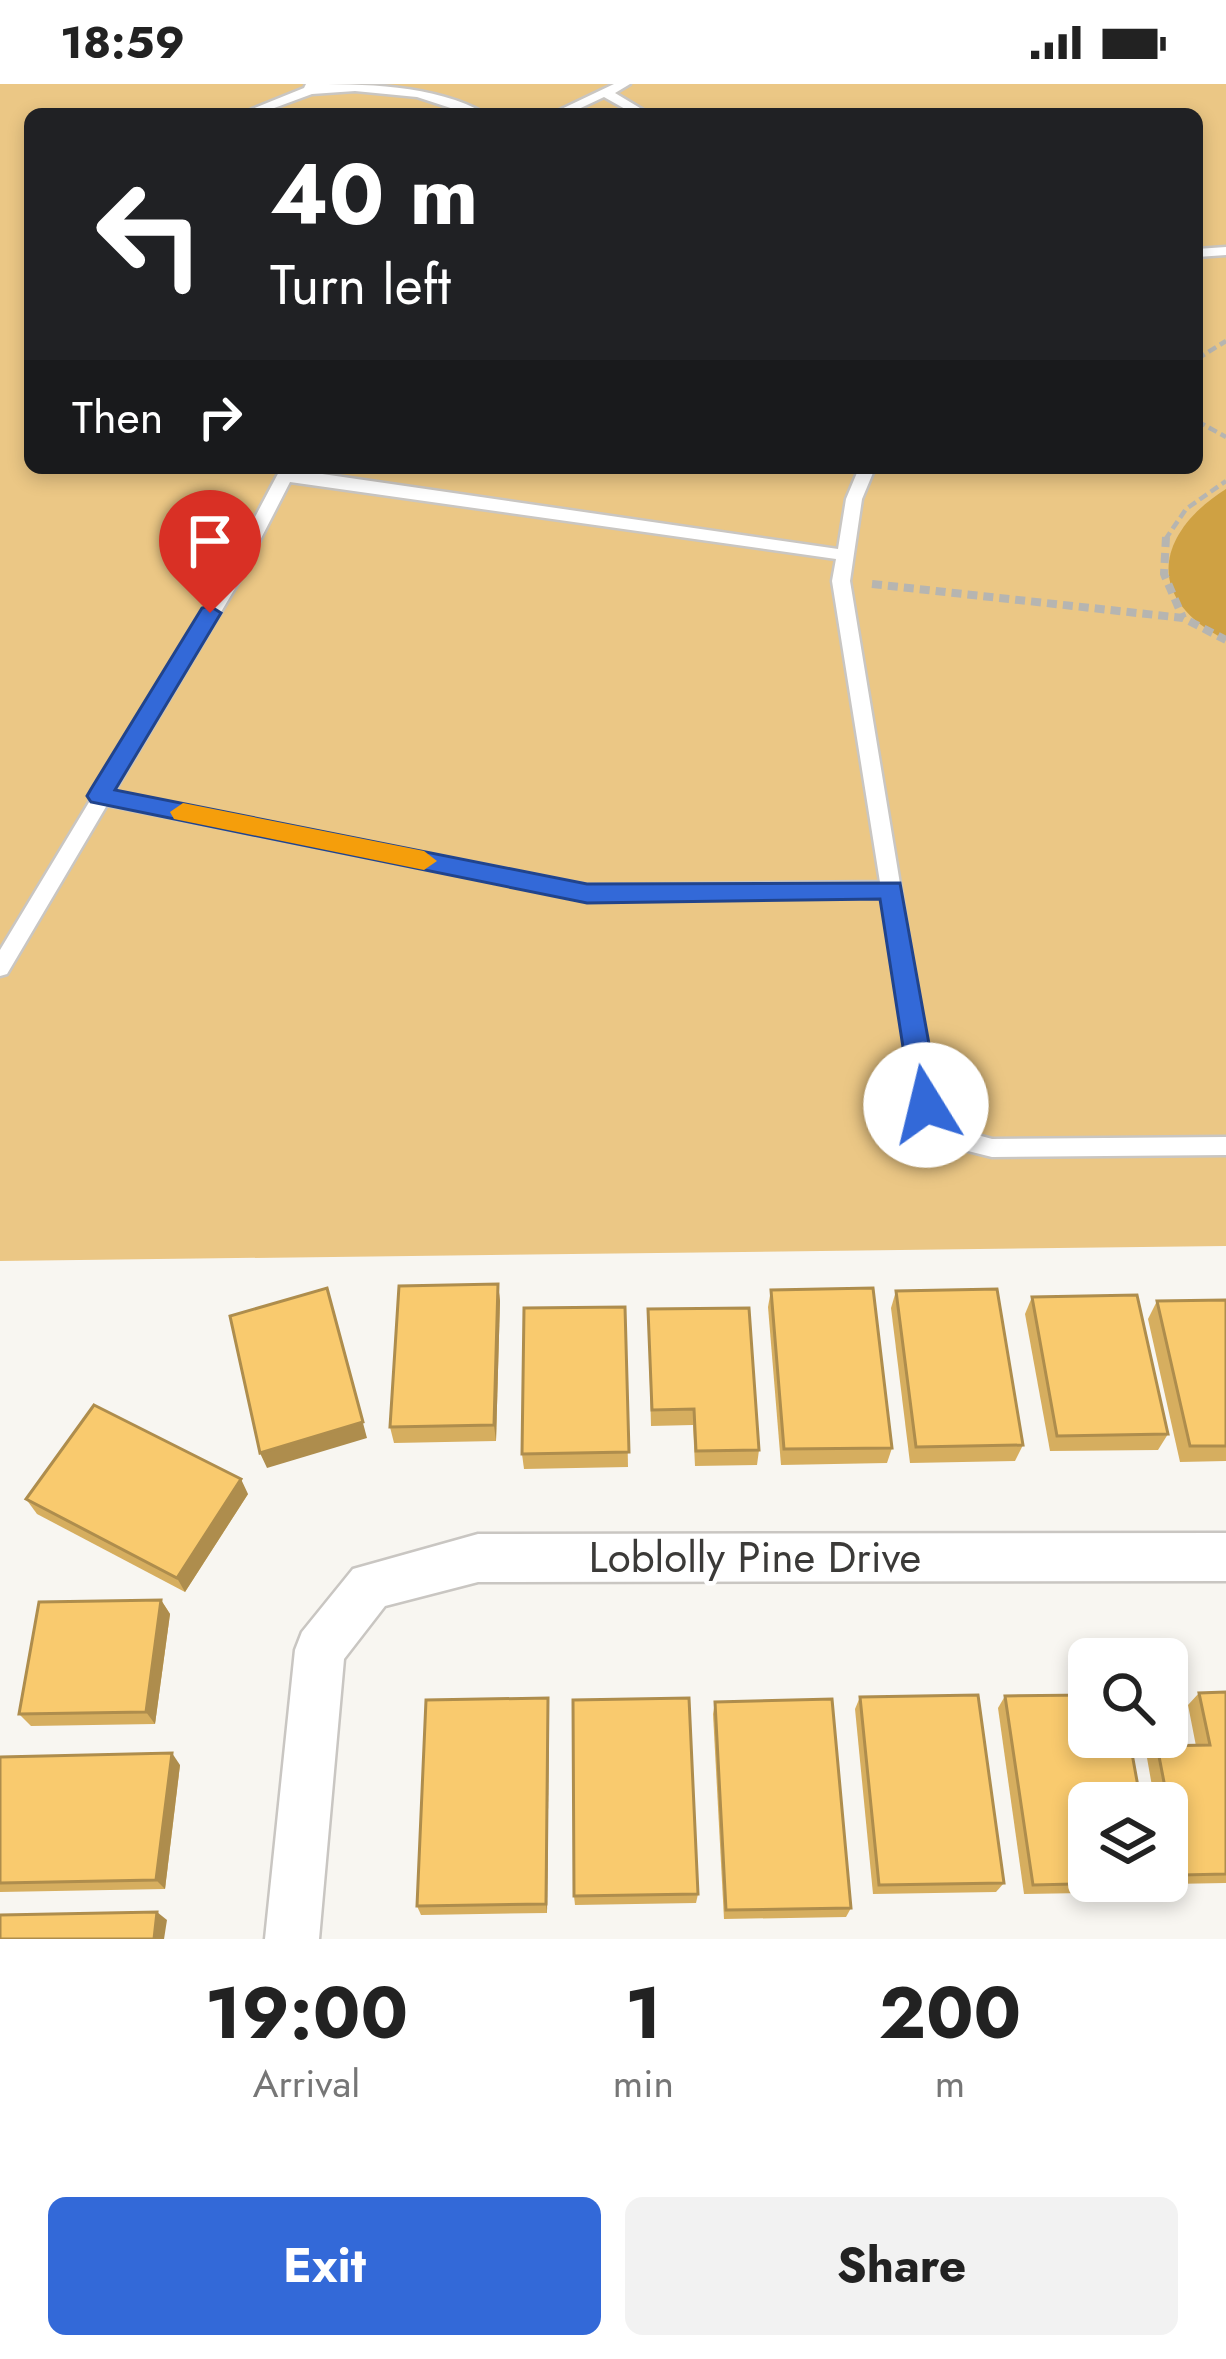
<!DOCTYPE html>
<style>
:root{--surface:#fff;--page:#f2f2f2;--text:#222;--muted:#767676;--accent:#3369d8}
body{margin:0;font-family:Jost,sans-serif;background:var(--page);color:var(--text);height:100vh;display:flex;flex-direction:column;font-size:45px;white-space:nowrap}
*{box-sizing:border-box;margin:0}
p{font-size:39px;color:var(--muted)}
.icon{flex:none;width:66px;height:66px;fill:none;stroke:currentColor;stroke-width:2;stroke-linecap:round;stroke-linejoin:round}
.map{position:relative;height:1855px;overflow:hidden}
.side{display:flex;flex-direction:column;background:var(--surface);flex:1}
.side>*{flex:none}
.top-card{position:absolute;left:24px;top:24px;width:1179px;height:366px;border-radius:18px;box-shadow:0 6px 18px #0003;background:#202124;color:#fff;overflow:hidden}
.fabs{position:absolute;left:1068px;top:1554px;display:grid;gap:24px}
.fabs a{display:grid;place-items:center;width:120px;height:120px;border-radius:18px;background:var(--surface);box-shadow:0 6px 18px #0003;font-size:60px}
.pin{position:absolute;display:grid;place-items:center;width:102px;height:102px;color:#fff;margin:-123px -51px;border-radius:50% 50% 50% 0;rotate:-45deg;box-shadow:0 0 12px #0007}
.pin .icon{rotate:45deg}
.me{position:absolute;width:132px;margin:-66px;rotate:351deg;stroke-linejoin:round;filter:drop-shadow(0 0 9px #0008)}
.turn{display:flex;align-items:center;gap:42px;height:252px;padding:0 48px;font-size:54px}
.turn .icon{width:156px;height:156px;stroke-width:2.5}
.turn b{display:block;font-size:84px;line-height:102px}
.then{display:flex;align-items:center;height:114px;padding:0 48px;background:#0003;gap:24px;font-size:45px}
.eta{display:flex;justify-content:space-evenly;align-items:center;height:204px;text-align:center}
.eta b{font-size:72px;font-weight:700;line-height:84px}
.primary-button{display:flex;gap:24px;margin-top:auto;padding:24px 48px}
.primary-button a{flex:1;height:138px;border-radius:18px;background:var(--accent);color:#fff;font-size:48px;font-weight:700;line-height:138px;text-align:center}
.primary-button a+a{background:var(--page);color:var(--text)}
.status{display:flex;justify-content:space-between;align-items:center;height:84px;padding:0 60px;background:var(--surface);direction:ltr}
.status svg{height:33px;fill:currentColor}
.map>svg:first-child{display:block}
.green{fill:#ebc785;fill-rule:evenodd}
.water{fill:#cfa143}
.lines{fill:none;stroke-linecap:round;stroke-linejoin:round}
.service-casing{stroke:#c9c6c2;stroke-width:5}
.minor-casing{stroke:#c9c6c2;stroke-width:5}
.path-far1{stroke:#b6b5b1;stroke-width:4.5;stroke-dasharray:9 4.5;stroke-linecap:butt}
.path{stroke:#b6b5b1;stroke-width:8;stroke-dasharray:10 6;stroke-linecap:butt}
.service{fill:#fff;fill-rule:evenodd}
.minor{fill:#fff;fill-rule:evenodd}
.wall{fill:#d6ae5f}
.shaded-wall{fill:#ae8d4d}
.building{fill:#f9ca6e;stroke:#ae8d4d;stroke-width:3}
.route{fill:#3369d8;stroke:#21448c;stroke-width:3}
.slow{fill:#f59e0b}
.labels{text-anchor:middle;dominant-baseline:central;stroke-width:9;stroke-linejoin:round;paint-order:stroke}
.near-street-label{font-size:42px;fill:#3b3a38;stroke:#fff}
</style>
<div class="status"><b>18:59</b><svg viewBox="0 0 49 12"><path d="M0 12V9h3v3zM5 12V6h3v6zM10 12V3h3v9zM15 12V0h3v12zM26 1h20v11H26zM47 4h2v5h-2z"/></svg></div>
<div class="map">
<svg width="1226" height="1855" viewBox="0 0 1226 1855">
<rect width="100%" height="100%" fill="#f8f6f1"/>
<!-- green -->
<path class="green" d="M0 0H1226V1162L0 1177ZM30 30H1197V384H30Z"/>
<!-- water -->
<path class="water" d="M1226 405V556C1143 515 1156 449 1226 405Z"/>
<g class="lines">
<!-- service casing -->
<g class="service-casing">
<g id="service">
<path d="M306 0C361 0 435 0 486 30H469L417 13 355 7 312 10 258 30H240L304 4Z"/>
<polygon points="614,0 630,0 615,9 650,30 634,30 604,13 568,30 551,30"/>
<polygon points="1226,163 1226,171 1197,173 1197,165"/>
<path d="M281 384 838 465 846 415 859 384H875L862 415 850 497 936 1018 963 1047 992 1055 1226 1053V1071L992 1073 948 1062 915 1021 882 813 587 817 107 721 7 890 0 892V866L91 715 92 707 96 706 219 501ZM290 398 836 475 832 497 880 798 587 801 114 708 237 501Z"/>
</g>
</g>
<!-- minor casing -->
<g class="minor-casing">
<polygon id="minor" points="1226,1449 1226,1497 478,1498 385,1522 344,1575 319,1855 265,1855 295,1566 302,1548 353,1485 478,1450"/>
</g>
<!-- path-far1 -->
<g class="path-far1">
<polyline points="1197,275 1226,257"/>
<polyline points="1197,337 1226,353"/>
<polyline points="1165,456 1186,425 1226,397"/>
</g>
<!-- path -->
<g class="path">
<polyline points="1166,453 1164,490 1183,534"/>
<polyline points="872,500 1183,534 1226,556"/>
</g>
<!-- service -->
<use href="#service" class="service"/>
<!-- minor -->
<use href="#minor" class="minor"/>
</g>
<!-- wall -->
<g class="wall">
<polygon points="498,1200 500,1217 496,1357 394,1359 390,1343"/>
<polygon points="771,1206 892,1364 887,1379 781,1381 768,1223"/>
<polygon points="896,1207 1023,1361 1015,1377 910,1379 891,1224"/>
<polygon points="1032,1213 1168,1350 1158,1366 1050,1367 1025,1230"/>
<polygon points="1226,1216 1226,1377 1180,1378 1148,1235 1157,1217"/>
<polygon points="625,1223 628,1383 524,1385 522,1370"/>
<polygon points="648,1225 759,1366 757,1381 695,1382 693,1341 651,1342"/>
<polygon points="248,1410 185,1508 37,1430 26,1415"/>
<polygon points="161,1516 170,1530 155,1640 31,1642 19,1630"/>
<polygon points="1226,1608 1226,1799 1171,1800 1167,1780 1167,1719 1155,1719 1147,1674 1157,1662 1196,1662 1188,1621 1199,1609"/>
<polygon points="1005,1612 1156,1798 1145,1808 1024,1810 998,1624"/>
<polygon points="860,1613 1004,1799 996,1808 873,1810 855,1625"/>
<polygon points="715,1618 851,1824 846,1833 724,1835 713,1630"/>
<polygon points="549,1626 547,1829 421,1831 417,1822"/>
<polygon points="0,1673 180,1681 165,1805 0,1808"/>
<polygon points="698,1810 696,1819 575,1821 574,1812"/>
</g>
<!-- shaded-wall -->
<g class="shaded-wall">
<polygon points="498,1200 500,1217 496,1357 494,1341"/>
<polygon points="327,1204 367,1354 267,1384 260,1369"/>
<polygon points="241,1395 248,1410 185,1508 177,1494"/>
<polygon points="161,1516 170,1530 155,1640 146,1628"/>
<polygon points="548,1614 549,1626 547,1829 546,1820"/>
<polygon points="172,1669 180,1681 165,1805 156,1796"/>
<polygon points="157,1828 167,1836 164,1855 154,1855"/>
</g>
<!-- building -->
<g class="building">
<polygon points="498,1200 494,1341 390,1343 399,1202"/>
<polygon points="327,1204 363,1338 260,1369 230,1232"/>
<polygon points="873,1204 892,1364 784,1365 771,1206"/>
<polygon points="997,1205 1023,1361 916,1363 896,1207"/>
<polygon points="1137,1211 1168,1350 1057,1352 1032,1213"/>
<polygon points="1226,1216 1226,1362 1190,1362 1157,1217"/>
<polygon points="625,1223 629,1368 522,1370 524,1224"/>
<polygon points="749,1224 759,1366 696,1367 694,1325 652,1326 648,1225"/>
<polygon points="94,1321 241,1395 177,1494 26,1415"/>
<polygon points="161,1516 146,1628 19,1630 39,1518"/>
<polygon points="1226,1608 1226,1790 1182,1791 1157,1662 1210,1661 1199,1609"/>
<polygon points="978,1611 1004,1799 879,1801 860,1613"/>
<polygon points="1089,1611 1089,1653 1129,1653 1141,1719 1089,1719 1089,1797 1156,1798 1033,1801 1005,1612"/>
<polygon points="548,1614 546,1820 417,1822 426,1616"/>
<polygon points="689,1614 698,1810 574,1812 573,1616"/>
<polygon points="832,1615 851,1824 726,1826 715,1618"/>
<polygon points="172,1669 156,1796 0,1799 0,1673"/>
<polygon points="157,1828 154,1855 0,1855 0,1831"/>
</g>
<!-- route -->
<polygon class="route" points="210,522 221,529 115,706 587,800 900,799 940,1021 936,1030 916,1030 912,1021 880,815 587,819 91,718 87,712 91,705 202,524"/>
<!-- slow -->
<polygon class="slow" points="183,719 424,767 437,777 424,786 174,735 170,728"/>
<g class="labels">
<!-- near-street labels -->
<g class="near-street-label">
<text x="755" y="1473">Loblolly Pine Drive</text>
</g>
</g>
</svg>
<div class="fabs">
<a><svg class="icon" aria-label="search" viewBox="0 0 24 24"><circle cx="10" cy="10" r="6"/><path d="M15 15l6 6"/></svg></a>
<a><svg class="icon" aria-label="layers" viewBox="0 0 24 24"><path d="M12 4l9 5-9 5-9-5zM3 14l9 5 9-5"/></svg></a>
</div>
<div class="pin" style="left:210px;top:529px;background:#d93025"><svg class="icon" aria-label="arrive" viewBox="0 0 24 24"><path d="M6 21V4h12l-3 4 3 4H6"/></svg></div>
<svg class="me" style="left:926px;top:1021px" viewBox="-20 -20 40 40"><circle r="19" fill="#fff"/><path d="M0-13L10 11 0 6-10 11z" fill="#3369d8"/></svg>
<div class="top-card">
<div class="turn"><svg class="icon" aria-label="left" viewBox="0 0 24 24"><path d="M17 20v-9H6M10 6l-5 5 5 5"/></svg><div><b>40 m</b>Turn left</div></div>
<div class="then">Then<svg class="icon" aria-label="right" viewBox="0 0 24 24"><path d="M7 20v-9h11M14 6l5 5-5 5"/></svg></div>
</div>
</div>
<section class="side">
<div class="eta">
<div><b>19:00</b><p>Arrival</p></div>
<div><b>1</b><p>min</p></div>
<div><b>200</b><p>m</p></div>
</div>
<div class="primary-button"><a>Exit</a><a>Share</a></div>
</section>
